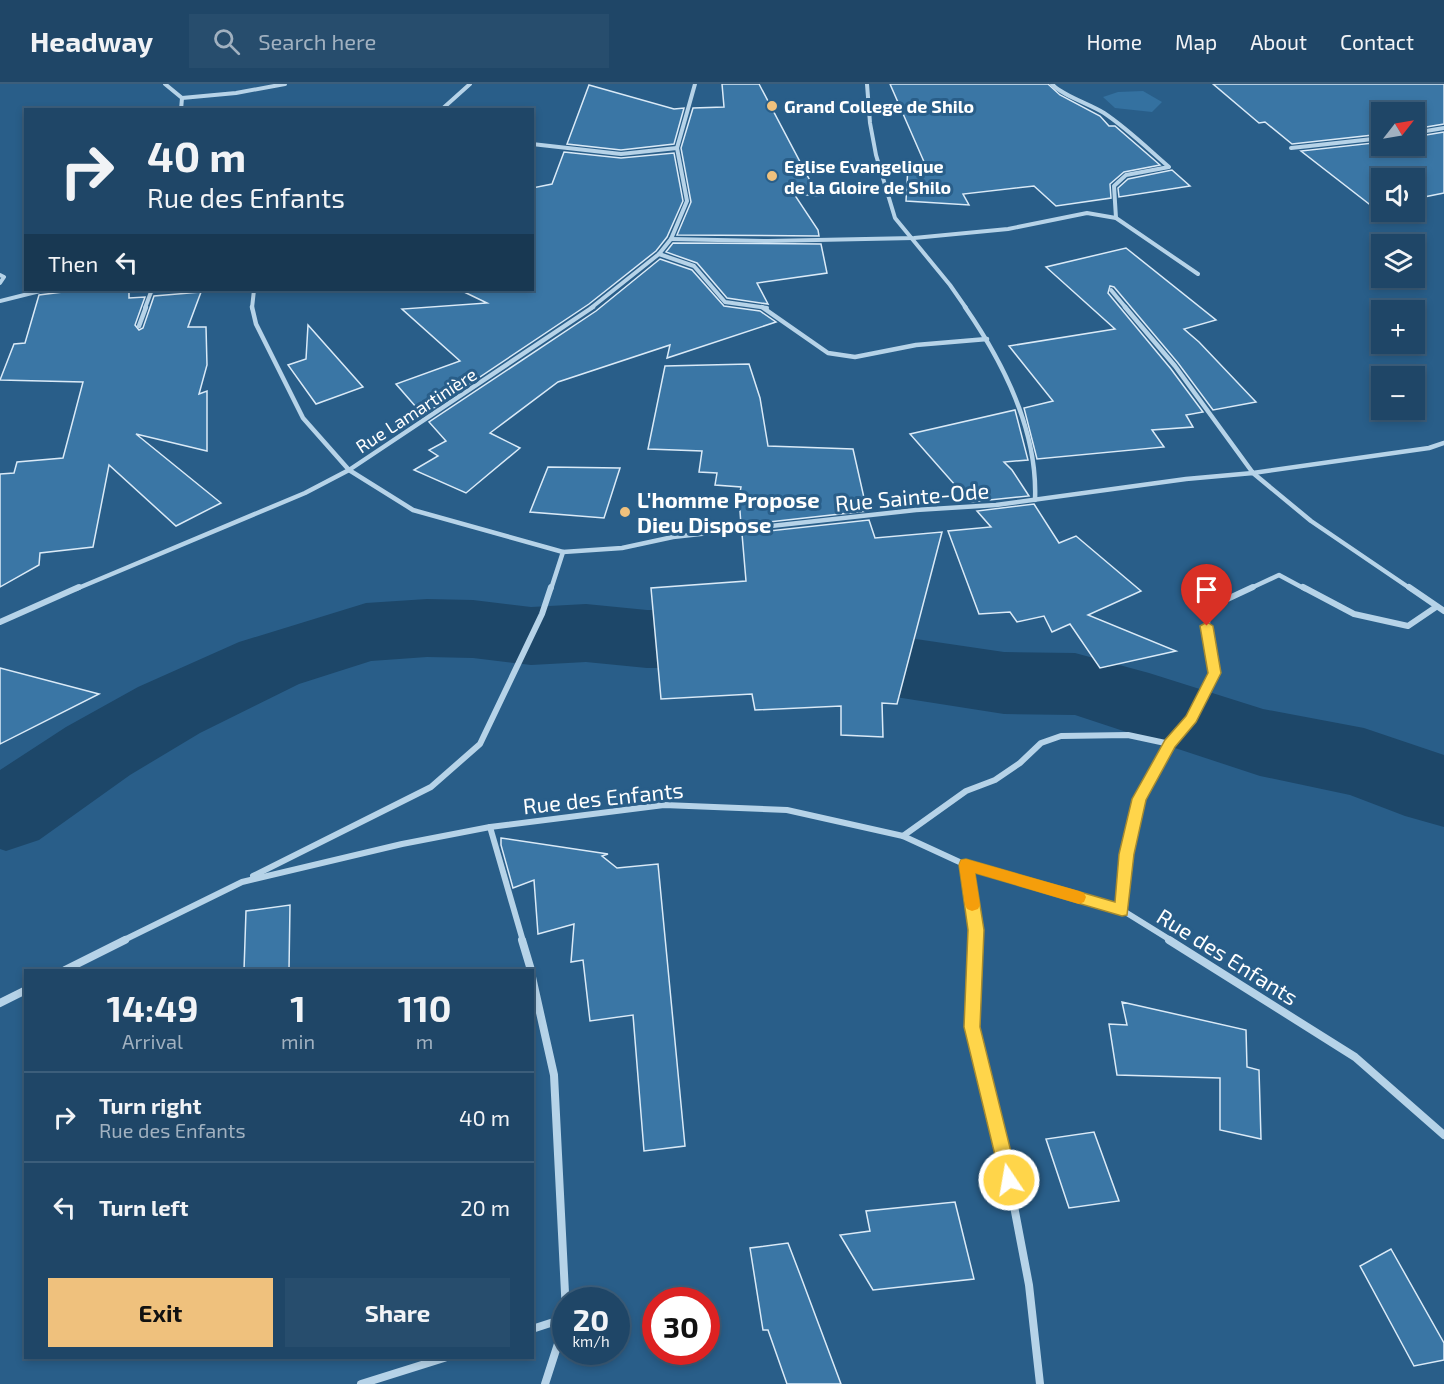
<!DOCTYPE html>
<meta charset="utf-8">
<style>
:root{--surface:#1f4667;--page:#274d6d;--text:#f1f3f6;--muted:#a1b1c0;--line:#3c5e7b;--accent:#efc17d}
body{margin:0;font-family:"Exo 2",sans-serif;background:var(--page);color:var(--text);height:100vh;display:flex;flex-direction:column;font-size:22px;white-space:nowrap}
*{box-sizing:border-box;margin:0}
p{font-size:20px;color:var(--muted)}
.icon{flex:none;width:33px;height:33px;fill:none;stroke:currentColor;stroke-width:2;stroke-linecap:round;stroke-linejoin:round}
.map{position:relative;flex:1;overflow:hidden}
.panel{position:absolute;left:24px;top:885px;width:510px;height:390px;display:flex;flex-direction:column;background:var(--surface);border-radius:0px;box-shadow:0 3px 9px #0003,0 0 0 2px var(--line)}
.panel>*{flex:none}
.banner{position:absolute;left:24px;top:24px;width:510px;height:183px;border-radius:0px;box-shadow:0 3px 9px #0003,0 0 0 2px var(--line);background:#1f4667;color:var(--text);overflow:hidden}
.needle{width:39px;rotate:59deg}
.controls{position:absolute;left:1371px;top:18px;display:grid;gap:12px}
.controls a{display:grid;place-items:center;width:54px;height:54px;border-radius:0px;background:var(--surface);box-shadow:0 3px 9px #0003,0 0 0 2px var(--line);font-size:30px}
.speed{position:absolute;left:552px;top:1203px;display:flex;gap:12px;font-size:30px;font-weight:700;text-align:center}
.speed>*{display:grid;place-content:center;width:78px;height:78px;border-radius:50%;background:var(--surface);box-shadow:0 3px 9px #0003,0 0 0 2px var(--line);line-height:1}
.speed small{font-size:15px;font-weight:400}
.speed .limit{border:9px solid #d22;background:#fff;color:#111}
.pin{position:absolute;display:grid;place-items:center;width:51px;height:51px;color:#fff;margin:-62px -26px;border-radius:50% 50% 50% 0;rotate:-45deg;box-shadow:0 0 6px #0007}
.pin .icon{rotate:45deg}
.me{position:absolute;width:66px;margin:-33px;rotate:348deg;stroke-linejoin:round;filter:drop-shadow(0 0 4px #0008)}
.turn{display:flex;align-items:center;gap:21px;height:126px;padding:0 24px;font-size:27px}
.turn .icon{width:78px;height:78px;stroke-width:2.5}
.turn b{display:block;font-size:42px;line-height:51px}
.then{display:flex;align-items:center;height:57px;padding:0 24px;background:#0003;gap:12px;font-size:22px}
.eta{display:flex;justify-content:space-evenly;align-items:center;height:102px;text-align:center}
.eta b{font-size:36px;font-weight:700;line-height:42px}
.action{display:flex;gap:12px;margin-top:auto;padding:12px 24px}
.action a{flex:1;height:69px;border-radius:0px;background:var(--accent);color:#111;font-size:24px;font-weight:700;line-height:69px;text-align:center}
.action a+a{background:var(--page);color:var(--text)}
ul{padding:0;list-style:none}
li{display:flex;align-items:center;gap:18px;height:90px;padding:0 24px;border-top:2px solid var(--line)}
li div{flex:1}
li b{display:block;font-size:22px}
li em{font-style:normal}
header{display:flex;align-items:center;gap:36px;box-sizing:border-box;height:84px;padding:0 30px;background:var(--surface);border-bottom:2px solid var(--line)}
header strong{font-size:28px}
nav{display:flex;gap:33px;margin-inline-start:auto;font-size:21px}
.search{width:420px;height:54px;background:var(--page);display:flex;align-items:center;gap:15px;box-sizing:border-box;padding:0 21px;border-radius:0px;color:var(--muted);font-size:22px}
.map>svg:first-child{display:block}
.green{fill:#3471a0}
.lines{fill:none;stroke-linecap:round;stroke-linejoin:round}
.river{fill:#1d4769;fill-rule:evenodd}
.building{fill:#3a76a5;stroke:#daeaf7;stroke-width:1.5}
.minor-far3{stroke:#b6d3e8;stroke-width:4}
.minor-far2{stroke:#b6d3e8;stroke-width:4.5}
.minor-far1{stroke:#b6d3e8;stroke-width:6}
.minor{stroke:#b6d3e8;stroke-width:8}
.route{fill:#ffd54a;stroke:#a68a30;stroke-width:1.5}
.slow{fill:#f59e0b}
.poi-dot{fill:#efc17d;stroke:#295e89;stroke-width:2}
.labels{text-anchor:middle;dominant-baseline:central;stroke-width:6;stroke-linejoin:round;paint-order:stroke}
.far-poi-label{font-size:18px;font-weight:bold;fill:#fff;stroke:#295e89;text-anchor:start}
.far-street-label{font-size:18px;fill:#fff;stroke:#295e89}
.street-label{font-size:22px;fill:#fff;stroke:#295e89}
.poi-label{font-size:22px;font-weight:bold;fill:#fff;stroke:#295e89;text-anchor:start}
</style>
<header>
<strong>Headway</strong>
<div class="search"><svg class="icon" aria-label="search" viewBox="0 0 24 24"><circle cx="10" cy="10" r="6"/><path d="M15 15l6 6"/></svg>Search here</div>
<nav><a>Home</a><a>Map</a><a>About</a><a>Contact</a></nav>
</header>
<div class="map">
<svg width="1444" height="1300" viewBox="0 0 1444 1300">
<rect width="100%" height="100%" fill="#295e89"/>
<!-- green -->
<polygon class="green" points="1143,7 1162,18 1152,28 1115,24 1103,13 1118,8"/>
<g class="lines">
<!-- river -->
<polygon class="river" points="427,515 473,516 531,523 586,520 647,526 695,526 787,536 1004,568 1075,569 1149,589 1263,625 1364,644 1444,671 1444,743 1405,732 1350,711 1260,692 1075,631 1004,630 787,596 695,584 647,584 586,578 531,581 473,574 427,573 371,577 299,600 200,649 130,691 39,756 6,767 0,765 0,686 66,643 138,603 239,558 366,519"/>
</g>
<!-- building -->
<g class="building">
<polygon points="722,0 759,0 818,112 794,110 818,146 819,152 677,151 691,118 681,64 693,24 724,23"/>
<polygon points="890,0 1048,0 1060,11 1100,32 1109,42 1115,42 1160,81 1124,88 1110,100 1111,114 1056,122 1034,102 963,110 969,121 906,117 908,82 925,80"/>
<polygon points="1213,0 1444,0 1444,40 1414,45 1414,28 1382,28 1382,50 1292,60 1265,38 1259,39"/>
<polygon points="589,1 674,25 684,24 674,60 621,66 567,60"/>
<polygon points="1444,48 1444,109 1414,115 1414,94 1382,94 1382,122 1373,123 1301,67 1382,58 1382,62 1414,62 1414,53"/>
<polygon points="564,68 621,74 674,69 683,117 667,153 656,167 589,220 423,331 396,300 460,277 402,225 487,219 460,206 532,206 532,104 552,100"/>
<polygon points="1172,86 1190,102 1119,113 1118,104 1128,95"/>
<polygon points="673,159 821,160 827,189 757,199 768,220 727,214 697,179 666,168"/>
<polygon points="1126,164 1216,236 1184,245 1199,258 1256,318 1213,326 1178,279 1114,203 1110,202 1108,209 1171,285 1203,328 1186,331 1193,343 1152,346 1164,363 1037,375 1024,324 1053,317 1009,262 1115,245 1046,183"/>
<polygon points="660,175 692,186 724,222 760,227 776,238 667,274 670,261 558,298 490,349 520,364 466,409 414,386 438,372 429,366 446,357 429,338 596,227"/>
<polygon points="79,206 129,206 129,214 145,213 135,241 139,246 143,244 154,212 201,208 188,243 206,243 207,281 199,310 207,307 207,367 136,350 221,419 176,442 109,381 93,463 40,469 39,481 0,503 0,390 14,389 17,378 63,374 83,298 0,296 14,260 25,259 39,211"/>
<polygon points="308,241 363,303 316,320 288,281 306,275"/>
<polygon points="749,280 760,314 768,362 853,365 867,427 741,441 739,413 741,403 715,401 717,389 699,388 702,367 648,365 665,282"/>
<polygon points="1015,326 1028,376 1004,378 1012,386 1029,412 970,418 910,350"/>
<polygon points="548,383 620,384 604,434 530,428"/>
<polygon points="1034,420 1059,459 1076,452 1141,507 1088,531 1176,567 1100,584 1070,540 1052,548 1044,532 1017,538 1010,528 979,530 948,447 991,443 977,427"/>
<polygon points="869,436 875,454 942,448 897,620 882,619 883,653 841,651 841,622 755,626 752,610 661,615 651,504 746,497 742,450"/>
<polygon points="0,584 99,610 0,660"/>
<polygon points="501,754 608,770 602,772 617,784 658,780 685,1062 644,1067 633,931 590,937 583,876 571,878 574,840 538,850 534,796 513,804 501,761"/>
<polygon points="290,821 289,886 244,886 246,827"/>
<polygon points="1122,918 1246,946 1247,983 1259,986 1261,1055 1220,1046 1220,994 1117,991 1109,940 1127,941"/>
<polygon points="1094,1048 1119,1117 1069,1124 1046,1055"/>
<polygon points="955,1118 974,1195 873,1206 840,1151 870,1147 866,1127"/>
<polygon points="788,1159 801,1193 841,1300 787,1300 768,1246 763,1246 750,1164"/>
<polygon points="1391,1165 1444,1259 1444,1276 1414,1282 1360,1182"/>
</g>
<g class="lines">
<!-- minor-far3 -->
<g class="minor-far3">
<polyline points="165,0 182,14 181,26"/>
<polyline points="867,0 870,39 876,71 895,134 950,201 966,224"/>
<path d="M1052 0C1061 11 1090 20 1104 29 1128 45 1148 65 1169 83L1126 91 1114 102 1116 134"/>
<polyline points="182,14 236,9 285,0"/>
<polyline points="441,26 470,0"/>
<polyline points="1414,49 1444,44"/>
<polyline points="532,60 621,70 677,64"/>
<polyline points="1291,64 1382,54"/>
<polyline points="671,155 768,157 914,154 1008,145 1087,129 1116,134 1198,190"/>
<polyline points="659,170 694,182 725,218 767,224"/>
<polyline points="0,191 4,193 0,199"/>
<polyline points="1111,206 1126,224"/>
<polyline points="0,217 44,206"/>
<polyline points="145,224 151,208 155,206"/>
<polyline points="252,224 254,206"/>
<polyline points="591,224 659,170 671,155 687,117 677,64 695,0"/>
</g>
<!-- minor-far2 -->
<g class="minor-far2">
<polyline points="252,223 256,240 303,334 349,386 413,426 563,468 622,464 673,453 916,426 996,421 1186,395 1253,389 1311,437 1411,505"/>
<polyline points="762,223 828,269 855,273 916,261 987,255"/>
<path d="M965 223C1003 278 1038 347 1035 416"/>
<polyline points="1125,223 1175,282 1253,389 1429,364 1444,359"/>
<polyline points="139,242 146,223"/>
<polyline points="76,505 305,409 349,386 593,223"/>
<polyline points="551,505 563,468"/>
<polyline points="1249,505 1279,491 1305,505"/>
</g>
<!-- minor-far1 -->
<g class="minor-far1">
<polyline points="1303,503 1354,530 1408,542 1436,523"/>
<polyline points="1409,503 1444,527"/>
<polyline points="0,538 79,503"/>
<polyline points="490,743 523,857"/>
<polyline points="903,752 966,707 995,696 1020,679 1041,659 1061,652 1128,651 1170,660"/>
<polyline points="966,781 976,846 976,857"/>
<polyline points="253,792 431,703 480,660 542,530 551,503"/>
<polyline points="1122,826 1126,770 1139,715 1170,660 1191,635 1214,589 1207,542 1208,524 1253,503"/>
<polyline points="122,857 242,798 402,760 490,743 664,721 787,726 903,752 966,781 1122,826 1172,857"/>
</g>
<!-- minor -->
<g class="minor">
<polyline points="522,856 531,886"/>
<polyline points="976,856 972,943 1005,1075 1029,1201 1040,1300"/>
<polyline points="1169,856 1355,973 1444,1051"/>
<polyline points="65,886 125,856"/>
<polyline points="532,893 554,991 566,1229"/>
<polyline points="0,919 26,906"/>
<polyline points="532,1245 566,1234"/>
<polyline points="361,1300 444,1274"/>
<polyline points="545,1300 566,1235"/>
</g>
</g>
<!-- route -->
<polygon class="route" points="1207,538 1213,542 1221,589 1196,638 1175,663 1146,716 1134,770 1127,831 1122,832 975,789 984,846 980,943 1018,1096 1016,1102 1009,1105 1003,1102 1001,1096 964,943 968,846 959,781 961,776 966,775 1115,818 1119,770 1132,715 1165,656 1186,632 1208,589 1200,542"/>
<!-- slow -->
<polygon class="slow" points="966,775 1079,807 1084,809 1086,813 1084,818 1079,820 975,789 980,821 978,825 972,827 967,825 965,821 959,781 961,776"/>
<!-- markers -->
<g class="poi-dot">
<circle cx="772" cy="22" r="6"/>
<circle cx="772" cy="92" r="6"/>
<circle cx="625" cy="428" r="6"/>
</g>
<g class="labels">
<!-- far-poi labels -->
<g class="far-poi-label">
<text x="784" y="22">Grand College de Shilo</text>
<text x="784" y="82">Eglise Evangelique<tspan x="784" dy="21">de la Gloire de Shilo</tspan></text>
</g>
<!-- far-street labels -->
<g class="far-street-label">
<text transform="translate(416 326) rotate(-33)">Rue Lamartinière</text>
</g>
<!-- street labels -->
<g class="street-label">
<text transform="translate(912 412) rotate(-5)">Rue Sainte-Ode</text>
<text transform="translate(603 713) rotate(-6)">Rue des Enfants</text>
<text transform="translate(1228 872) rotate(32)">Rue des Enfants</text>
</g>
<!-- poi labels -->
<g class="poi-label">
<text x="637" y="415">L'homme Propose<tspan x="637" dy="25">Dieu Dispose</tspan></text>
</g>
</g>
</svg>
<div class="controls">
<a><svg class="needle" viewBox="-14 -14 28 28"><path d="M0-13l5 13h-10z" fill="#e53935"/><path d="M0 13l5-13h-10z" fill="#a1b1c0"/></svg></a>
<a><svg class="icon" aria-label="sound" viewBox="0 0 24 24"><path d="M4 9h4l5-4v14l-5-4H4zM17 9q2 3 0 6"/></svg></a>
<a><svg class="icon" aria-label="layers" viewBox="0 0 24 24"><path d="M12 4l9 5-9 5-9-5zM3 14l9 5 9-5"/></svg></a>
<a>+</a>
<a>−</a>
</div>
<div class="speed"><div>20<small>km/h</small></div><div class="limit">30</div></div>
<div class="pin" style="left:1207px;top:542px;background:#d93025"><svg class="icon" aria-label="arrive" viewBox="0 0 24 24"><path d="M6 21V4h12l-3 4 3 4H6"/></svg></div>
<svg class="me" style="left:1009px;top:1096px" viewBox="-20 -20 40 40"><circle r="17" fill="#ffd54a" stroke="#fff" stroke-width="3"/><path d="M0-11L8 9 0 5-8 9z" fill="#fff"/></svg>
<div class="banner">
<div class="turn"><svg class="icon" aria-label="right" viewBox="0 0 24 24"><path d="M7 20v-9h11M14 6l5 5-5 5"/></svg><div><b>40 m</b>Rue des Enfants</div></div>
<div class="then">Then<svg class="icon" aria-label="left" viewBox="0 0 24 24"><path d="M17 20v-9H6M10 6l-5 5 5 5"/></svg></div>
</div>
<section class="panel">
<div class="eta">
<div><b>14:49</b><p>Arrival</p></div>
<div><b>1</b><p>min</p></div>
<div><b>110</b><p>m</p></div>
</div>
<ul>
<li><svg class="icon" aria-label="right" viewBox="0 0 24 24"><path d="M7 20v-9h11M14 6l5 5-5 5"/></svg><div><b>Turn right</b><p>Rue des Enfants</p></div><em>40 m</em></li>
<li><svg class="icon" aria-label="left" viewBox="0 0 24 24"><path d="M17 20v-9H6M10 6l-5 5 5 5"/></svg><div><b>Turn left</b></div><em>20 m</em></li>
</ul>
<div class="action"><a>Exit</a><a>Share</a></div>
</section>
</div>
